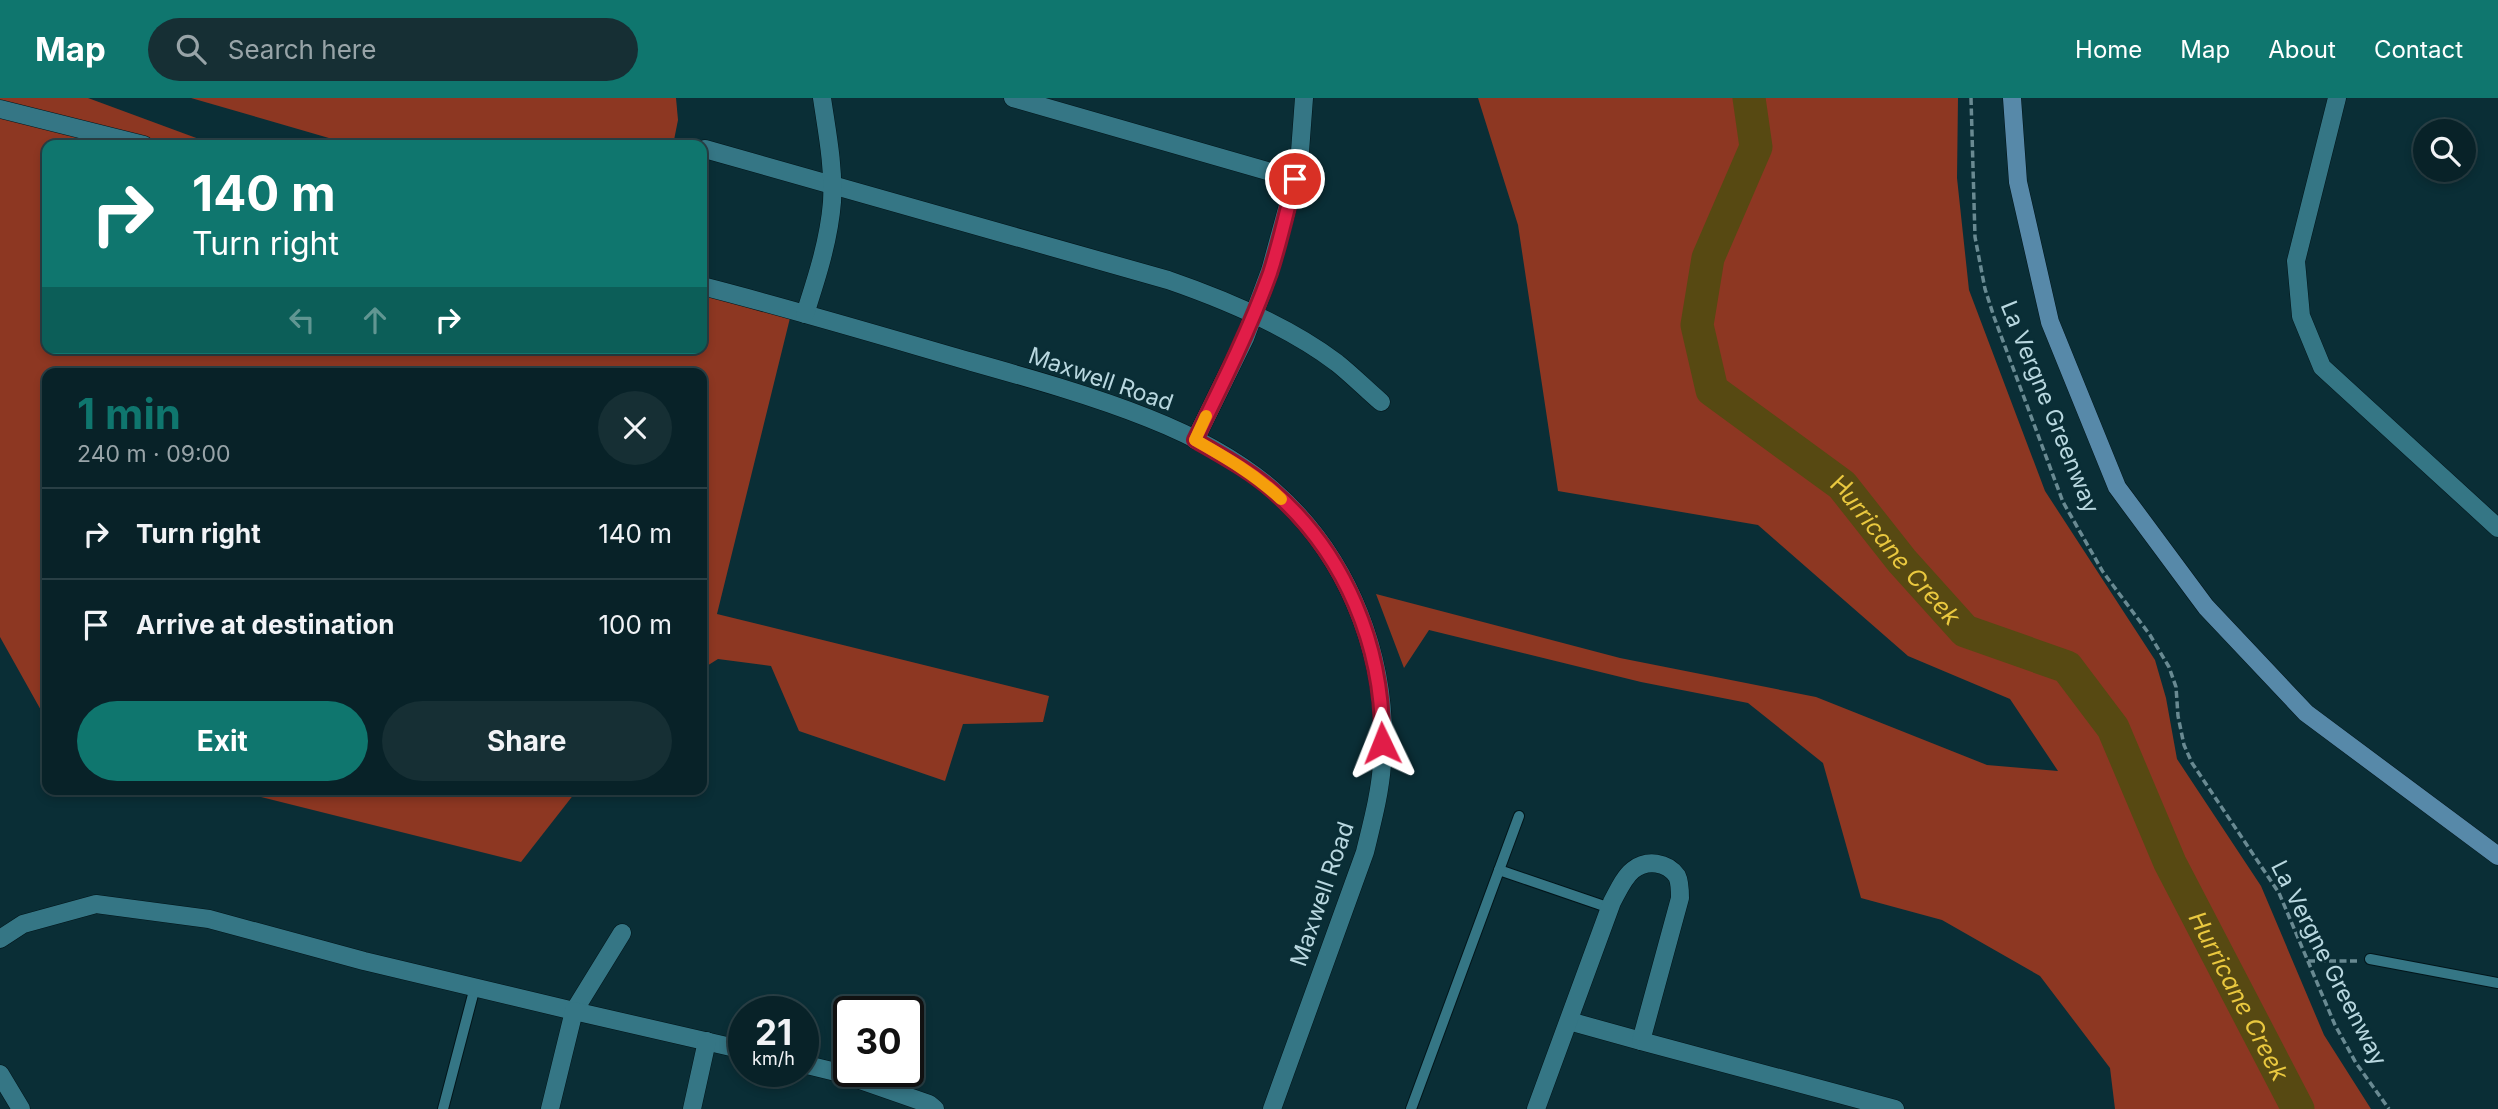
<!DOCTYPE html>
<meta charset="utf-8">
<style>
:root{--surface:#082228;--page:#162f34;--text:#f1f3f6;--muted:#98a4a8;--line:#293f45;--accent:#0f766e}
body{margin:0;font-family:Inter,sans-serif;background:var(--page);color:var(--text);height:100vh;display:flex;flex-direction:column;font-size:26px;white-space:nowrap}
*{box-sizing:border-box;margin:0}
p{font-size:23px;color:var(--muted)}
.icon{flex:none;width:38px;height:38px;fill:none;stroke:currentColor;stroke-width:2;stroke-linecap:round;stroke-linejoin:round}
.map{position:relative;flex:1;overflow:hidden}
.drawer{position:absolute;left:42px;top:270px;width:665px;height:427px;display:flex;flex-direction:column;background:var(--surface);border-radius:14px;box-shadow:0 4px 10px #0003,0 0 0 2px var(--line)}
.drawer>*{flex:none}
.guide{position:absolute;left:42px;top:42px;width:665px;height:214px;border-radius:14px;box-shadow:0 4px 10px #0003,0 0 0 2px var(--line);background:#0f766e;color:#fff;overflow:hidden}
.buttons{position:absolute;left:2413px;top:21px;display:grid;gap:14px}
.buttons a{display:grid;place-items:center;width:63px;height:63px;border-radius:50%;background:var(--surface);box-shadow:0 4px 10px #0003,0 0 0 2px var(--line);font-size:35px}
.speed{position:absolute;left:728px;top:898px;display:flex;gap:14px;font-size:35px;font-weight:700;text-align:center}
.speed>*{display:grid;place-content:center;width:91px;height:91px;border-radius:50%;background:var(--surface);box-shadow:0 4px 10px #0003,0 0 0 2px var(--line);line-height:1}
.speed small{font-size:18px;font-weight:400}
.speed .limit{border:4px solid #111;border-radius:10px;background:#fff;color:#111}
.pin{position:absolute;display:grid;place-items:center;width:60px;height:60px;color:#fff;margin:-30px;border:4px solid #fff;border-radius:50%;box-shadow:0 2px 7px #0007}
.me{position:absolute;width:77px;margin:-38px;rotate:358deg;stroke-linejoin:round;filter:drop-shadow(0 0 5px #0008)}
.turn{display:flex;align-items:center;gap:24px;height:147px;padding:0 35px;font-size:32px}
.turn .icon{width:91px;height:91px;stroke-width:2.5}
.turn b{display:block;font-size:49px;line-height:60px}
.lanes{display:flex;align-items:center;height:66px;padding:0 35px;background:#0003;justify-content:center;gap:35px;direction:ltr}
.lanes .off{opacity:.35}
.round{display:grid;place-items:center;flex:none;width:74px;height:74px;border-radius:37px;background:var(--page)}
.summary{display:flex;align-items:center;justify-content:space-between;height:119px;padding:0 35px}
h1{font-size:42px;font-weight:700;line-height:52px;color:var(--accent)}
.primary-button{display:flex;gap:14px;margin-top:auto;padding:14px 35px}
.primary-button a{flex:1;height:80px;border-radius:42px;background:var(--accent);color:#fff;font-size:28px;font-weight:700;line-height:80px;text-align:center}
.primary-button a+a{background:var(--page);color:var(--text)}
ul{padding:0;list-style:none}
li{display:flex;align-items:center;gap:21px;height:91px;padding:0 35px;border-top:2px solid var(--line)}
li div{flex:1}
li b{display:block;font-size:26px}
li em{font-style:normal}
header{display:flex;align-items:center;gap:42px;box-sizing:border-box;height:98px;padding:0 35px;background:var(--accent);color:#fff}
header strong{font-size:33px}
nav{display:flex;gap:38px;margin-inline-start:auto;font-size:24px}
.search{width:490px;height:63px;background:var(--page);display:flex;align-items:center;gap:18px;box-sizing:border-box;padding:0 24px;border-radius:38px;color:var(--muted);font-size:26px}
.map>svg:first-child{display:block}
.forest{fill:#8d3722}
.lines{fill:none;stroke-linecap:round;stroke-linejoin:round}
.river{stroke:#574912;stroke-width:33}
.lane-casing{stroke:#02151a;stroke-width:12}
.street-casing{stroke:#02151a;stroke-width:19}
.secondary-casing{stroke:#02151a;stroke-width:19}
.path{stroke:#698a92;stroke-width:3.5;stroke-dasharray:7 3.5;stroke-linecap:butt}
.lane{stroke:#357685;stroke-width:10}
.street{stroke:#357685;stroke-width:18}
.secondary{stroke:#5789a9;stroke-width:18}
.route-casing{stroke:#92132f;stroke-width:18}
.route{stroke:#e11d48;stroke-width:12}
.slow{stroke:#f59e0b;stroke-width:12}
.labels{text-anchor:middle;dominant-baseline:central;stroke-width:5;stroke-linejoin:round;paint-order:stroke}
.street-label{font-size:23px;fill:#b9d8e0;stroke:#0a2e36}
.water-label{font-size:24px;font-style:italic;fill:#eac83f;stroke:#0a2e36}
</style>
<header>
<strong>Map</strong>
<div class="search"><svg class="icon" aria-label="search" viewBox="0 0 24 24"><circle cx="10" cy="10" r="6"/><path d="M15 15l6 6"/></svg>Search here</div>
<nav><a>Home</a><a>Map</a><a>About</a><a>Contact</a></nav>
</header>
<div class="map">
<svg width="2498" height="1011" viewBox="0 0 2498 1011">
<rect width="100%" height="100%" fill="#0a2e36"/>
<!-- forest -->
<g class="forest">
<polygon points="0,0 88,0 199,41 246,47 47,47 47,250 702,250 702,192 791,216 717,516 1049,598 1043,624 963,626 945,683 799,633 771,568 718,561 702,571 702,275 47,275 47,623 0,539"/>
<polygon points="191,0 676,0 678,22 673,47 353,47"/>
<polygon points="1478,0 1958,0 1957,80 1969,192 2045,393 2155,562 2166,600 2177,661 2261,788 2324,937 2371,1011 2115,1011 2110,970 2040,878 1942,822 1861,800 1823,665 1748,605 1641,584 1429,532 1404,570 1376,496 1620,560 1816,599 1987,667 2058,673 2010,601 1908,558 1758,427 1558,393 1518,127"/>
<polygon points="229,691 578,691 521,764"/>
</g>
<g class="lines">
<!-- river -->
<path class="river" id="s1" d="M1749 0 1756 49 1708 160 1697 227 1712 292 1842 387 1902 463 1965 533 2067 569 2113 630 2170 765 2298 1011"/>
<!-- lane casing -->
<g class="lane-casing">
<g id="lane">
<polyline points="1499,772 1610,810"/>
<polyline points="2370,861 2498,885"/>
<polyline points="443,1011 475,889"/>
<polyline points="1411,1011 1519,718"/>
</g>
</g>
<!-- street casing -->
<g class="street-casing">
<g id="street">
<polyline points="1013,0 1295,81"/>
<polyline points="2337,0 2296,163 2301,218 2322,269 2498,430"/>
<polyline points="0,11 144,47"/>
<path d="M705 51 1168 182C1226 202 1288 228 1337 265 1352 277 1367 292 1381 304"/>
<path d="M702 188C792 211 882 238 972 264 1029 280 1093 298 1148 320 1191 337 1237 361 1272 391 1350 459 1390 563 1382 666 1380 696 1372 725 1365 754L1272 1011"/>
<path d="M805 216C817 179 829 142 832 104 834 69 827 34 822 0"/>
<polyline points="1195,342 1245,240 1270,173 1299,67 1304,0"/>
<polyline points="0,841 23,826 96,806 209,821 364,863 574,913 622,835"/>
<polyline points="1569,923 1641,943"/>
<polyline points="803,966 840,975 929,1006 935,1011"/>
<polyline points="0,976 21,1011"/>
<polyline points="550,1011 574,913 744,952"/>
<polyline points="692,1011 707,943"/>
<path d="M1536 1011 1612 804C1618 793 1624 779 1633 772 1647 761 1667 764 1677 778 1680 784 1680 793 1680 800L1641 943 1895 1011"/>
</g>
</g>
<!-- secondary casing -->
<g class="secondary-casing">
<polyline id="secondary" points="2012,0 2018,84 2050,224 2117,389 2206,509 2306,615 2498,758"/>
</g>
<!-- path -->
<g class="path">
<polyline points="1971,0 1975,139 1985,191 1994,219 2063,404 2103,474 2150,537 2169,569 2176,589 2178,618 2184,647 2192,665 2279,795 2335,927 2356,965 2389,1011"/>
<polyline points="2308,863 2359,863"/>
</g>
<!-- lane -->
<use href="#lane" class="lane"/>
<!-- street -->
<use href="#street" class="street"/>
<!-- secondary -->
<use href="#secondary" class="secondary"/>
</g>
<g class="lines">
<!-- route casing -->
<g class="route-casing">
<path id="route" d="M1295 81C1287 112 1280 144 1270 175 1249 233 1222 287 1195 342 1221 357 1249 372 1272 392 1345 455 1384 549 1382 645"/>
</g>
<!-- route -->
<use href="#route" class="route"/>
<!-- slow -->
<path class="slow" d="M1206 318 1195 342C1225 359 1256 377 1281 401"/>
</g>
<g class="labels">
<!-- street labels -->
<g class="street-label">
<text transform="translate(1101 281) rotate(19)">Maxwell Road</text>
<text transform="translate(2050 309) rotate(68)">La Vergne Greenway</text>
<text transform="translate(1322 796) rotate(-71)">Maxwell Road</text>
<text transform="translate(2329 865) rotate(63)">La Vergne Greenway</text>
</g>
<!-- water labels -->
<g class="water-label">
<text stroke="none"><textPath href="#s1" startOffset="550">Hurricane Creek</textPath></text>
<text stroke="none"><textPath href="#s1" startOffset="1138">Hurricane Creek</textPath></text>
</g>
</g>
</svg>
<div class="buttons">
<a><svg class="icon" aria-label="search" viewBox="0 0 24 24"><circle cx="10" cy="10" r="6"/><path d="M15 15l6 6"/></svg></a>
</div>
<div class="speed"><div>21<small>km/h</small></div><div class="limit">30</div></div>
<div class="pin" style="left:1295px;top:81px;background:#d93025"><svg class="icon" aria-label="arrive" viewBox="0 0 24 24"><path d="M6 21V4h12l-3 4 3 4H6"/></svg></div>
<svg class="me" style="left:1382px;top:645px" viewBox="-20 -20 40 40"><path d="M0-17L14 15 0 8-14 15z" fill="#e11d48" stroke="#fff" stroke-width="4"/></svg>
<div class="guide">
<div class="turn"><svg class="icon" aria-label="right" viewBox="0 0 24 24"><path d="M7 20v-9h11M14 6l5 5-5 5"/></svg><div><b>140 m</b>Turn right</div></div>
<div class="lanes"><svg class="icon off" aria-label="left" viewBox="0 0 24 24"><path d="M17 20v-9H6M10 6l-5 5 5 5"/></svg><svg class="icon off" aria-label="ahead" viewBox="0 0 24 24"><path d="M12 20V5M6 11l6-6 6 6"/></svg><svg class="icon" aria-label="right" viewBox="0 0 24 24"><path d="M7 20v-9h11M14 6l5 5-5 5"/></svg></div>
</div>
<section class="drawer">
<div class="summary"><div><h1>1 min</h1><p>240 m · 09:00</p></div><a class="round"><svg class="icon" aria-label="close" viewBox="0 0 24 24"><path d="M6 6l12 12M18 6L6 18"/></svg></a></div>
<ul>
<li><svg class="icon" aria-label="right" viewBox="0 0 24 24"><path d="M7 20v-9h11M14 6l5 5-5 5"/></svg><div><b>Turn right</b></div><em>140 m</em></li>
<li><svg class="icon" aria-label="arrive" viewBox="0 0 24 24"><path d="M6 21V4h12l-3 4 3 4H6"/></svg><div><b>Arrive at destination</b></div><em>100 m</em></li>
</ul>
<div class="primary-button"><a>Exit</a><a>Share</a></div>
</section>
</div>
